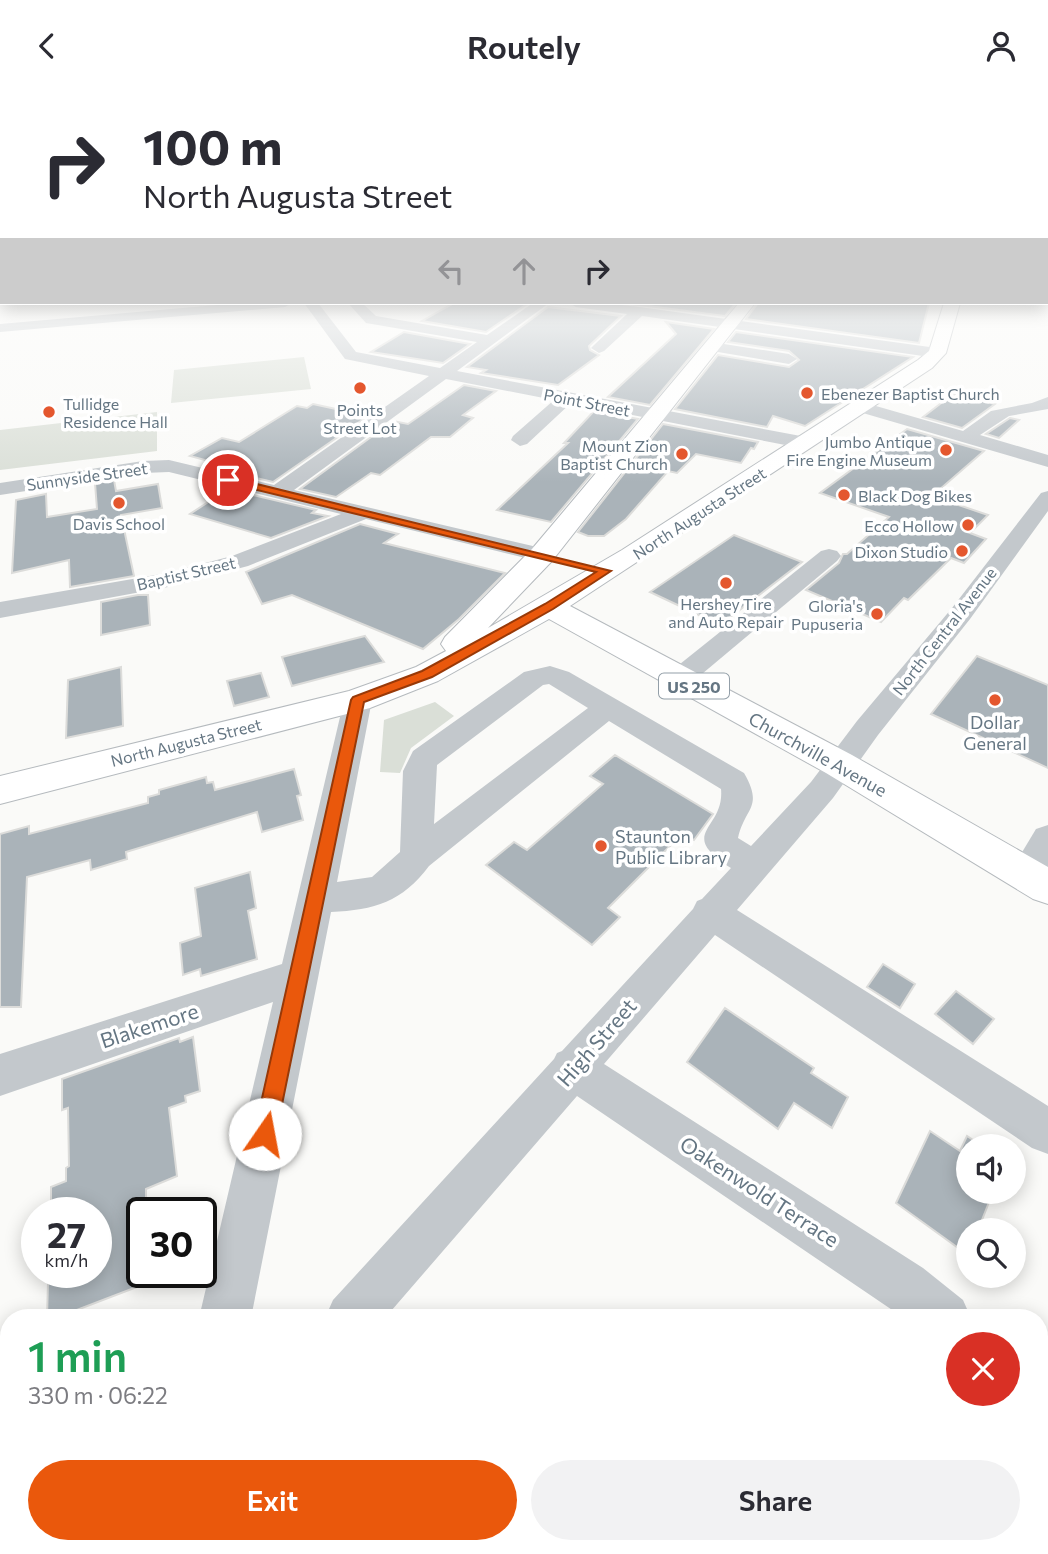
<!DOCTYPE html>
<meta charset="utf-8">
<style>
:root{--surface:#fff;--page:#f2f2f3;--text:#2b2b33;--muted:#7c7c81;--accent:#ea580c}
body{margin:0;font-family:Commissioner,sans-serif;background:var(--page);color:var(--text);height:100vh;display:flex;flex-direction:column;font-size:26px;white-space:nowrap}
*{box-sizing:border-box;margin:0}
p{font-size:23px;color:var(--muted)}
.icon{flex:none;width:38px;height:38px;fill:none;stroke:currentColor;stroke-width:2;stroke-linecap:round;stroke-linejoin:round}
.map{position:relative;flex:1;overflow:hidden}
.details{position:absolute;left:0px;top:1218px;width:1048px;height:245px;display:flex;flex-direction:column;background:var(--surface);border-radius:28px 28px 0 0;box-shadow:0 4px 18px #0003}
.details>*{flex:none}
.hud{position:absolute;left:0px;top:0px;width:1048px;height:214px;box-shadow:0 4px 18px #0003;background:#fff;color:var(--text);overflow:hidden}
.buttons{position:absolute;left:956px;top:1043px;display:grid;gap:14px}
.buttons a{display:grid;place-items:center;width:70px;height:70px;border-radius:50%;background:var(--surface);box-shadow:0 4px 18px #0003;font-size:35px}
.speed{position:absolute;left:21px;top:1106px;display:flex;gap:14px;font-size:35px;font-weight:700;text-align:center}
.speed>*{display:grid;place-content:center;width:91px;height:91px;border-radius:50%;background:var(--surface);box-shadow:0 4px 18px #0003;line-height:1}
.speed small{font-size:18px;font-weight:400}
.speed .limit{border:4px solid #111;border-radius:10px;background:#fff;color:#111}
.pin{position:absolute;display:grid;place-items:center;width:60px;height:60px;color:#fff;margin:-30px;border:4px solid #fff;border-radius:50%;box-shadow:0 2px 7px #0007}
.me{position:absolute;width:77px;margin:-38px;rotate:12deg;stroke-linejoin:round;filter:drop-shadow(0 0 5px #0008)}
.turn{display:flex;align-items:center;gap:24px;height:147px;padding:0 28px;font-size:32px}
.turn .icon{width:91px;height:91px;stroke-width:2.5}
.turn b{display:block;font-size:49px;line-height:60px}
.lanes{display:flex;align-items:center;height:66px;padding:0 28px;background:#0003;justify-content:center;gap:35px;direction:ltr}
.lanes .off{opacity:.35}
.round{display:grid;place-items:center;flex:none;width:74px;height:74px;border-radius:37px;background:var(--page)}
.overview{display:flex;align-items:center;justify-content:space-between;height:119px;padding:0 28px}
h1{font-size:42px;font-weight:600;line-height:52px;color:#1e9e55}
.cta{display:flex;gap:14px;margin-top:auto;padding:14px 28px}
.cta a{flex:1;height:80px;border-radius:42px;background:var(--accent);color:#fff;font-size:28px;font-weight:600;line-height:80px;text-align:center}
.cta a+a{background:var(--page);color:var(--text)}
header{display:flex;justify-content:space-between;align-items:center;height:91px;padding:0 28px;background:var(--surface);font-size:32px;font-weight:600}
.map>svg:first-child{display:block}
.green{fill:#dadfd7}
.building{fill:#aab3b9;stroke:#dcdcda;stroke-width:2}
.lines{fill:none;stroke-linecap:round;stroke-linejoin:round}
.major-casing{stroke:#b5babe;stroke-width:2}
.minor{fill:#c3c8cc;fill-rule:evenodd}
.major{fill:#fff;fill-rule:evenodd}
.route{fill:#ea580c;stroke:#983908;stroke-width:2}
.poi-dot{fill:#e4572e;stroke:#fff;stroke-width:2.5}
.labels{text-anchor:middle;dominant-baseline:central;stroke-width:7;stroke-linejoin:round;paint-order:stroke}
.far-poi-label{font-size:16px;fill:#657683;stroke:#fff;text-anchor:end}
.far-street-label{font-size:16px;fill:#657683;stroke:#fff}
.shield{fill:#fff;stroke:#939fa8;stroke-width:2}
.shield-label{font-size:16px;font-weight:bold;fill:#657683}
.poi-label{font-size:18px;fill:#657683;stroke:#fff}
.street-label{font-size:18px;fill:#657683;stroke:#fff}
.near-street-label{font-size:21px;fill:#657683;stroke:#fff}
</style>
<header><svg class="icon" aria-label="back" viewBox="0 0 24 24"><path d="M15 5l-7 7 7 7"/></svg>Routely<svg class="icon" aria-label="person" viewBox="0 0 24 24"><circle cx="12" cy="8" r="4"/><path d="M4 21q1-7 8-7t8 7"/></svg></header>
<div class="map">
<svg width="1048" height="1463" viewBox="0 0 1048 1463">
<rect width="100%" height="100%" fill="#fafaf8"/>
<!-- green -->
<g class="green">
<polygon points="304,266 311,298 171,312 174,279"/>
<polygon points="157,321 157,360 0,379 0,339"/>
<polygon points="435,611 454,625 411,657 400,682 380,681 384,629"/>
</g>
<!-- building -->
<g class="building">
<polygon points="454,212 519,212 527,213 486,241 422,230"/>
<polygon points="625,212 736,212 725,225"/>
<polygon points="758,212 929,212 919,252 746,228"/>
<polygon points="548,216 621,225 589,255 590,259 599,264 558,294 481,282 486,279 467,276"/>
<polygon points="666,231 714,238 650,314 608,306 676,243"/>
<polygon points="404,241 470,253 443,272 371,261"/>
<polygon points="736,241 913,266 805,335 773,325 767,336 675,318 718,264 789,276 799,269 789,260 728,251"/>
<polygon points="464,294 496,300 463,324 473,327 450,346 431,346 380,384 371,382 336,406 300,398 393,330 408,333"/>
<polygon points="953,303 995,313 962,337 923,326"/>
<polygon points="313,313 368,325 273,391 248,385 253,382 190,365 222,347 239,351 297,315 307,317"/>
<polygon points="594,320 638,328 551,431 497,419 568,352 564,352"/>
<polygon points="1010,327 1019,329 999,347 986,343"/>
<polygon points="663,333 758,351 754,358 751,357 741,372 696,363 677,382 668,380 626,428 604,445 588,445 578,441"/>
<polygon points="907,338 984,360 932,405 988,424 970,442 986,448 964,472 951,467 908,509 904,507 881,531 806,499 839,472 843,463 847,463 889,426 820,402"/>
<polygon points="114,389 116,400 158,393 162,417 121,424 134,485 70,496 69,469 12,482 16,409 46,403 47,426 97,418 95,392"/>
<polygon points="228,398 316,419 312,422 328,425 271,447 190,423"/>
<polygon points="360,433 398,443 384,452 505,482 459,528 423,558 292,504 262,513 246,481"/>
<polygon points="734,444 802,471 720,534 650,501"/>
<polygon points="138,504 148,504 150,534 101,544 101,511"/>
<polygon points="365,545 384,571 292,595 282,566"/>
<polygon points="977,565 1048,594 1048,677 931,623"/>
<polygon points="121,576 123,635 66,647 68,589"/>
<polygon points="261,582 269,606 234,615 227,590"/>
<polygon points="615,664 713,723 694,749 683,742 608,817 620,826 592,854 486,774 514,751 527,759 603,693 590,685"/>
<polygon points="294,678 301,704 297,705 303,729 262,741 257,721 126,761 127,768 91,779 90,769 27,786 21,916 0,916 0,743 29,735 29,743 148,712 148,706 159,703 159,699 206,686 207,692 213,691 215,699"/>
<polygon points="250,781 256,817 248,820 257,868 201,885 200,878 183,884 180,852 201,845 195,797"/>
<polygon points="883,873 915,893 900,917 867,896"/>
<polygon points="956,900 994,928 973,953 935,923"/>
<polygon points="725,917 814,977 811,982 848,1006 832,1037 794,1012 778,1038 687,971"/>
<polygon points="193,946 200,1000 185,1005 186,1011 169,1017 177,1085 146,1098 146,1122 142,1122 142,1194 56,1227 47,1227 48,1191 62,1186 62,1181 96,1181 96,1122 51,1122 51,1096 66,1090 66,1077 69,1075 68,1017 62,1019 62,988 179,947 180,951"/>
<polygon points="930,1040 960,1060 967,1045 982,1055 968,1055 968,1101 993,1101 978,1139 968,1139 968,1164 896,1112"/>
</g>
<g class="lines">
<!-- major casing -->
<g class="major-casing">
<polygon id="major" points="739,212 755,212 552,470 488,537 622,459 918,269 929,260 944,212 960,212 946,262 932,277 570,515 852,664 1048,776 1048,813 1033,808 826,682 549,528 438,590 370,617 0,713 0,685 349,600 416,576 446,560 441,553 445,546 532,458"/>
</g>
<!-- minor -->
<g class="minor">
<polygon points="1046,204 1048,204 1048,212 1045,212"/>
<polygon points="240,212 292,212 285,216 0,241 0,233"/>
<polygon points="304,212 318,212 356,261 440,277 477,251 366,232 348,212 362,212 376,225 487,244 533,212 549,212 457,280 806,346 816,352 806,358 571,312 527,353 520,355 511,349 513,345 554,309 446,288 294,399 550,459 554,464 550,469 542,471 366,428 248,475 168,496 0,527 0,511 167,482 232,465 341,423 169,381 143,382 0,404 0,392 143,370 169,369 274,394 429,285 345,268"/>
<polygon points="569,212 604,212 639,216 937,257 945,262 937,267 642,225 604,260 599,262 591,257 594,254 627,223 576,216"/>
<polygon points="711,251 789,263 797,268 789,273 706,259 703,256"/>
<polygon points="1048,306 1048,318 1009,325 980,344 1048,364 1048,376 856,320 853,316 862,311 963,340 991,320 1032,312"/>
<path d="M1048 400V420L970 528 878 644 833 707 737 819 1048 1015V1063L1032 1057 715 844 604 973 923 1177 963 1209 971 1227H904L577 1005 385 1227H325L333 1209 554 968 557 962 562 960 693 818 697 810 702 808 731 777C675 741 725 739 721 698L609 630 429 775C402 811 375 819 331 821L251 1227H199L273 911 0 1005V963L282 873 344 609 348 602 358 600 368 602 372 609 337 791 372 786 400 761 403 680 413 660 524 581 550 575 569 581 744 682C764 717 745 716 738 747L751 755 811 691 857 630 952 517 1041 402ZM549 593 588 617 434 733 437 674 543 594Z"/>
<polygon points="829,458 837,460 841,465 837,470 690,593 680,596 670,593 666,587 670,581 821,460"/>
<polygon points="1048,734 1048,778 1039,793 1027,797 1015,793 1009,783 1036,738"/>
<polygon points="1040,1297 1048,1301 1048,1363 1040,1359"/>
<polygon points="88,1454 157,1454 153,1463 85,1463"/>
<polygon points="186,1454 250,1454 253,1463 190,1463"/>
</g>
<!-- major -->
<use href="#major" class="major"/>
</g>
<!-- sky -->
<linearGradient id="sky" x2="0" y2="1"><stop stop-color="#96bcdc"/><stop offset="0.48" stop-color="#fdfdfc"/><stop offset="1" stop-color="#fdfdfc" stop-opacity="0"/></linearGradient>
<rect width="1048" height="391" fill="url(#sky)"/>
<!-- route -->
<polygon class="route" points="228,386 611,480 553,518 432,586 364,611 276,1043 273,1050 265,1054 257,1050 254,1043 351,609 353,606 422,580 545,513 596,481 224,391 223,389"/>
<!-- markers -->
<g class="poi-dot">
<circle cx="360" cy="297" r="7"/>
<circle cx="807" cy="302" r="7"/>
<circle cx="49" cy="321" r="7"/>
<circle cx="946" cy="359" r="7"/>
<circle cx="682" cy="363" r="7"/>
<circle cx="844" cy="404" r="7"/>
<circle cx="119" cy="412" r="7"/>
<circle cx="968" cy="434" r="7"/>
<circle cx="962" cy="460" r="7"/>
<circle cx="726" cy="492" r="7"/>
<circle cx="877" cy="523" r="7"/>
<circle cx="995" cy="609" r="7"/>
<circle cx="601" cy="755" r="7"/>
</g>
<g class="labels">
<!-- far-poi labels -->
<g class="far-poi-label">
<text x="821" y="302" text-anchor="start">Ebenezer Baptist Church</text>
<text x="63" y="312" text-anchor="start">Tullidge<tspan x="63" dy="18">Residence Hall</tspan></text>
<text x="360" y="318" text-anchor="middle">Points<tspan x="360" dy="18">Street Lot</tspan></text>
<text x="932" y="350">Jumbo Antique<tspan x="932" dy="18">Fire Engine Museum</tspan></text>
<text x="668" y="354">Mount Zion<tspan x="668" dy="18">Baptist Church</tspan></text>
<text x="858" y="404" text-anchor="start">Black Dog Bikes</text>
<text x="119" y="432" text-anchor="middle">Davis School</text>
<text x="954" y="434">Ecco Hollow</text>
<text x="948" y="460">Dixon Studio</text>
<text x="726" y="512" text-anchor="middle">Hershey Tire<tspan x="726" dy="18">and Auto Repair</tspan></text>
<text x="863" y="514">Gloria's<tspan x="863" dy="18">Pupuseria</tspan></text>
</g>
<!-- far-street labels -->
<g class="far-street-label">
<text transform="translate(587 311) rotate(11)">Point Street</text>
<text transform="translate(87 385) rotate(-8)">Sunnyside Street</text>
<text transform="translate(699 422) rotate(-33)">North Augusta Street</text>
<text transform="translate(186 482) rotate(-13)">Baptist Street</text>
<text transform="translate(944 540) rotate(-52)">North Central Avenue</text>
<text transform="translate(186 651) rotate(-14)">North Augusta Street</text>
</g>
<!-- shield labels -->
<rect class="shield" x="659" y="582.5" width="70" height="25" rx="5"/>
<g class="shield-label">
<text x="694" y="595">US 250</text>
</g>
<!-- poi labels -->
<g class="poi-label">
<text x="995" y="631">Dollar<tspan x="995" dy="21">General</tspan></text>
<text x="615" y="745" text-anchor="start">Staunton<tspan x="615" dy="21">Public Library</tspan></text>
</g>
<!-- street labels -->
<g class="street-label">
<text transform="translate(818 663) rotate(29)">Churchville Avenue</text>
</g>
<!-- near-street labels -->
<g class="near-street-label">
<text transform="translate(149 934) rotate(-18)">Blakemore</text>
<text transform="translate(596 951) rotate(-49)">High Street</text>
<text transform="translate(760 1100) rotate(33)">Oakenwold Terrace</text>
</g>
</g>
</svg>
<div class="buttons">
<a><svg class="icon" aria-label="sound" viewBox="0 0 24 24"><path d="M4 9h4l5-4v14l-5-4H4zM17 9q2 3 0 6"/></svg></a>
<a><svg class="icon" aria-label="search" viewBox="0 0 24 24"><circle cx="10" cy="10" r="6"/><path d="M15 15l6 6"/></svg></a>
</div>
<div class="speed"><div>27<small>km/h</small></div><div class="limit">30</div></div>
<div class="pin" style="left:228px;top:389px;background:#d93025"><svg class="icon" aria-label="arrive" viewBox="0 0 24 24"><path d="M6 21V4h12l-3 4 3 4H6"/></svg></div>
<svg class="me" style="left:265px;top:1043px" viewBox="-20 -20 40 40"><circle r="19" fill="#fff"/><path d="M0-13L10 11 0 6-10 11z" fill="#ea580c"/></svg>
<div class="hud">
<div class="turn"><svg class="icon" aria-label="right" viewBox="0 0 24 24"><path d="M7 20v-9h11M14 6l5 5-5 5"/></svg><div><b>100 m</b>North Augusta Street</div></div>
<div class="lanes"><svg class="icon off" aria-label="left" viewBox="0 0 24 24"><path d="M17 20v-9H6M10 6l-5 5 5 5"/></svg><svg class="icon off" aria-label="ahead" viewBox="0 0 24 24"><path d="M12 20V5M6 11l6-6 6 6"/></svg><svg class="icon" aria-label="right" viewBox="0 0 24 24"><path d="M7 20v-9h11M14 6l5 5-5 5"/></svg></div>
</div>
<section class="details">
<div class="overview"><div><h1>1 min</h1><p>330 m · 06:22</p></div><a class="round" style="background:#d93025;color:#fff"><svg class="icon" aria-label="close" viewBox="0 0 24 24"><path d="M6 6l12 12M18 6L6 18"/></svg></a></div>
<div class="cta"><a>Exit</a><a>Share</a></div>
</section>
</div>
